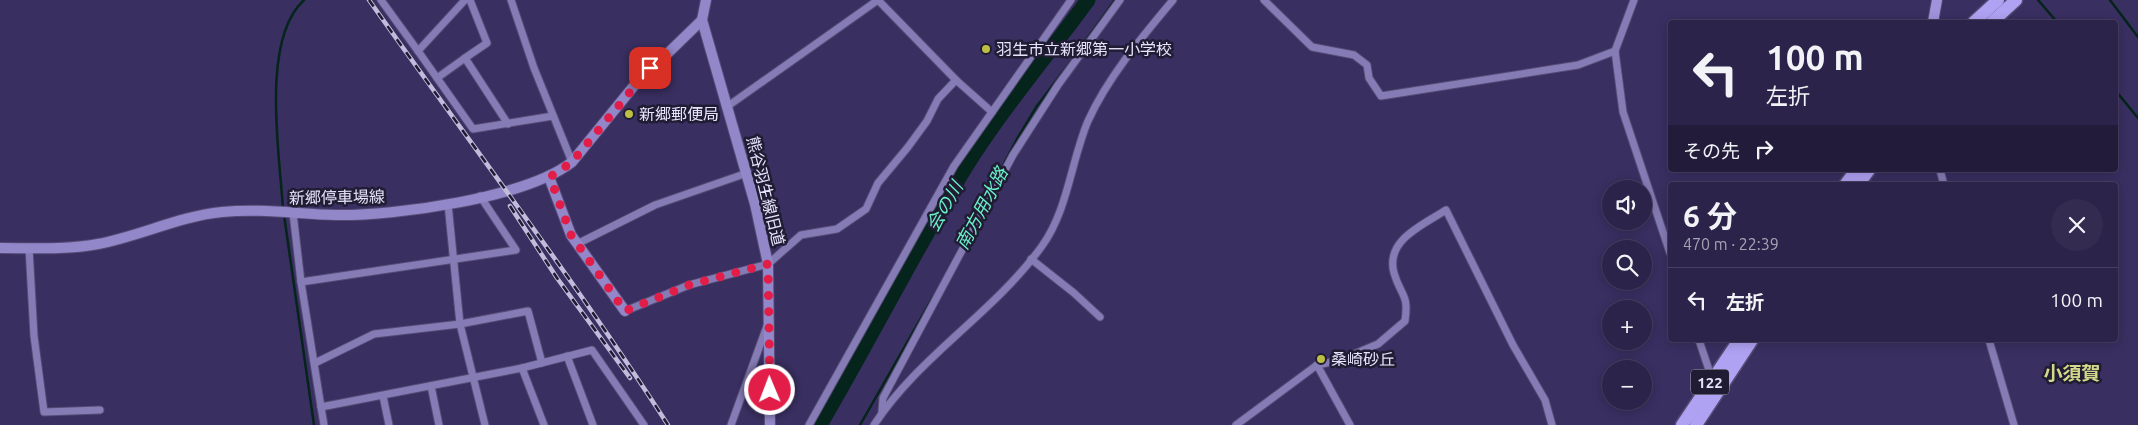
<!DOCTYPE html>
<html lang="ja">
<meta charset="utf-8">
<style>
:root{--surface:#2b2349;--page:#332b50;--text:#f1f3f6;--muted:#a6a4b4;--line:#474061}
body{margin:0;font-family:Ubuntu,"Noto Sans JP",sans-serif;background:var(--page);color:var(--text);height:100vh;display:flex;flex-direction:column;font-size:19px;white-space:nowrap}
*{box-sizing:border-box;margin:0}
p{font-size:16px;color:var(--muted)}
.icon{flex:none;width:28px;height:28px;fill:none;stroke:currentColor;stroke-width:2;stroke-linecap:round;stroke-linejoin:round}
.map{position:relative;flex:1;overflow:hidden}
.side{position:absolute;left:1668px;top:182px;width:450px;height:160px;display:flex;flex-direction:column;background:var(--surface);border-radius:5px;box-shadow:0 2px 12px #0003,0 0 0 1px var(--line)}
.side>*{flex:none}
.banner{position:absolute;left:1668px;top:20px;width:450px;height:152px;border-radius:5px;box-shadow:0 2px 12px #0003,0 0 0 1px var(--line);background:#2b2349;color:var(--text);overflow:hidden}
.controls{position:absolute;left:1602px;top:180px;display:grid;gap:10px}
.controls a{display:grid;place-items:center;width:50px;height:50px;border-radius:50%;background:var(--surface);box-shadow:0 2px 12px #0003,0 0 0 1px var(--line);font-size:25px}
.pin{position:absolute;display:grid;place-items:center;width:42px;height:42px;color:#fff;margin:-21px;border-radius:10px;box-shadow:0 2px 8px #0006}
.me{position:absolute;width:55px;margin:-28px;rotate:359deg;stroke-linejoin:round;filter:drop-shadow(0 0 4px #0008)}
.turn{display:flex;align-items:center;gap:18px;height:105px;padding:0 15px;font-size:22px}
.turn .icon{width:65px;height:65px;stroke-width:2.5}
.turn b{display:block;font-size:35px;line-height:42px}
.then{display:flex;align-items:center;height:48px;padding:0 15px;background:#0003;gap:10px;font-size:19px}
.round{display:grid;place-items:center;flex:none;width:52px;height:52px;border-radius:26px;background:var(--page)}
.headline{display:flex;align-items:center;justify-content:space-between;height:85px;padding:0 15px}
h1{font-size:30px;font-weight:700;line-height:38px}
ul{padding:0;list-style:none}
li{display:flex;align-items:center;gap:15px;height:65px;padding:0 15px;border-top:1px solid var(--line)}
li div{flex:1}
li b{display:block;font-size:19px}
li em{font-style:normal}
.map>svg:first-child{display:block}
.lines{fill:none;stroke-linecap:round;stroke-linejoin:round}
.stream{stroke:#05241b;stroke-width:2.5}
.river{stroke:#05241b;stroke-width:15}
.street-casing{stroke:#554b75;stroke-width:9}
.secondary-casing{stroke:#554b75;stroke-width:12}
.primary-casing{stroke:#554b75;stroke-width:12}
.highway-casing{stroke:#554b75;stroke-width:15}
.street{stroke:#857cb5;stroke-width:7}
.secondary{stroke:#9287c8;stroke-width:10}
.primary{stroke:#9f93da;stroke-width:10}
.highway{stroke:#b0a2f3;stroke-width:12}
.rail-casing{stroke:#c1bcdb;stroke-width:4.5}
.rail{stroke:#201c33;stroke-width:2.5;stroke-dasharray:8;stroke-linecap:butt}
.route{stroke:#e11d48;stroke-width:9;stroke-dasharray:0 16.2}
.poi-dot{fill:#bcbf44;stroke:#201c33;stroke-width:2}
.labels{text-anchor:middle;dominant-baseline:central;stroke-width:5;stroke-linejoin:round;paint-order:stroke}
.shield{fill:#201c33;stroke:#aba7c0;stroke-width:1}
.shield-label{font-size:15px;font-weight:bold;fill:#e6e3fd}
.poi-label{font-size:16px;fill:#e6e3fd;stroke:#201c33;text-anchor:start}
.street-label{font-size:16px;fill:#e6e3fd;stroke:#201c33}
.water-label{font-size:18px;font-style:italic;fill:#6af0c8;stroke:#201c33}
.quarter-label{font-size:19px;font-weight:bold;fill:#d4d88a;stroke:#201c33}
</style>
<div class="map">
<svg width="2138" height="425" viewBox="0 0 2138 425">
<rect width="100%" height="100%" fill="#392f61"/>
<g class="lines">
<!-- stream -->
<g class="stream">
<polyline points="2038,0 2057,22"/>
<polyline points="2110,0 2138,37"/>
<polyline points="1079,50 1115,0"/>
<polyline points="2115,90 2138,118"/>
<path d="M283 209C280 156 260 40 304 0"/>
<polyline points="284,215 314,425"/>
<polyline points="948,270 1017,139 1037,106 1075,56"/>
<polyline points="860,425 933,297"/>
</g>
<!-- river -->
<path class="river" d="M820 425C870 340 914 252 965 168 1002 109 1047 56 1088 0"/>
<!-- street casing -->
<g class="street-casing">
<g id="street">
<polyline points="381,0 418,51"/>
<polyline points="465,0 418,51 473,129 553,116"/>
<polyline points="511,0 534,68 572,162"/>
<polyline points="878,0 956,80 992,112"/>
<polyline points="1264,0 1312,47 1354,55 1367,65 1369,78 1381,96 1578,65 1615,51"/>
<polyline points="1634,0 1615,51 1623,112 1670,253"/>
<polyline points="465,58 487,43 470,0"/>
<polyline points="437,78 465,58 508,124"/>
<polyline points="728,106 878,0"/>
<polyline points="1940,170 1944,185"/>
<polyline points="448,204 460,324 485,425"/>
<polyline points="293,213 301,282 321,407 522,368 544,425"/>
<polyline points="577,244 655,205 747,173"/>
<polyline points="29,248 34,336 44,412 100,410"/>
<polyline points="1031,259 1074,293 1100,317"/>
<polyline points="301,282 516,250 480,196"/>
<polyline points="625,311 689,285 768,264 801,235 837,229 866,209 878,183 908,147 927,121 938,99 956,80"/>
<polyline points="1699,340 1712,379"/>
<polyline points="1989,340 2014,425"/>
<polyline points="567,356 593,425"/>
<polyline points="315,363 374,334 460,324 528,311 542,363"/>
<polyline points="1317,365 1350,425"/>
<polyline points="522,368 592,350 644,425"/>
<polyline points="431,386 439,425"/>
<polyline points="383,396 389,425"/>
<polyline points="321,407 324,425"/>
<polyline points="882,411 883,398 1013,155 1058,85 1120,0"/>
<polyline points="731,425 767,326"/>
<polyline points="809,425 954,166 1071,0"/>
<path d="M874 425C919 356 994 313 1042 246 1068 210 1071 161 1088 121 1108 77 1142 37 1173 0"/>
<path d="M1236 425 1317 365 1340 360 1378 344 1405 321C1409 293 1401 297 1394 273 1385 240 1423 225 1446 210L1513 345 1545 400 1552 425"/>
</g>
</g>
<!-- secondary casing -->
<g class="secondary-casing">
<g id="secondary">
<polyline points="706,0 702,20 755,204 768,264 770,425"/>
<polyline points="549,177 571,235 625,311"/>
<path d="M0 248C32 248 66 250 98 244 140 236 180 216 222 212 260 208 298 214 336 215 395 216 526 198 572 162L633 87 702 20"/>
</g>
</g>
<!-- primary casing -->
<g class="primary-casing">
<polyline id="primary" points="1933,22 1937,0"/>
</g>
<!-- highway casing -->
<g class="highway-casing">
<g id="highway">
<polyline points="1974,22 1998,0"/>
<polyline points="1992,22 2016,0"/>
<polyline points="1845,185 1856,170"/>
<polyline points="1858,185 1869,170"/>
<polyline points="1682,425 1739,340"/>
<polyline points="1696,425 1752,340"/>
</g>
</g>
<!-- street -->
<use href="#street" class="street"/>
<!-- secondary -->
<use href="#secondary" class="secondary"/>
<!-- primary -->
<use href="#primary" class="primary"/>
<!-- highway -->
<use href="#highway" class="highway"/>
<!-- rail casing -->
<g class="rail-casing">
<g id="rail">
<path d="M369 0C469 142 574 279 668 425"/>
<polyline points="510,206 557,278 630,378"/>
</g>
</g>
<!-- rail -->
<use href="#rail" class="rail"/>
</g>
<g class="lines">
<!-- route -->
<polyline class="route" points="650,68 572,162 550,177 571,235 625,311 689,285 768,264 770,390"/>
</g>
<!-- markers -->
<g class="poi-dot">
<circle cx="986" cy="49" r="5"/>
<circle cx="629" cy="114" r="5"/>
<circle cx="1321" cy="359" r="5"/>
</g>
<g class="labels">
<!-- shield labels -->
<rect class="shield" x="1691" y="369.5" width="38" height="25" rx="4"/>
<g class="shield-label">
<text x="1710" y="382">122</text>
</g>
<!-- poi labels -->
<g class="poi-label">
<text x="996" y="49">羽生市立新郷第一小学校</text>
<text x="639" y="114">新郷郵便局</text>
<text x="1331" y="359">桑崎砂丘</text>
</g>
<!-- street labels -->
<g class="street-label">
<text transform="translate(766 191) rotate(76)">熊谷羽生線旧道</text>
<text transform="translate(337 197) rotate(-1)">新郷停車場線</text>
</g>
<!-- water labels -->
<g class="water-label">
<text transform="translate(944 206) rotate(-60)">会の川</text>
<text transform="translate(981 208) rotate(-62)">南方用水路</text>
</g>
<!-- quarter labels -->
<g class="quarter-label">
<text x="2072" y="373">小須賀</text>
</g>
</g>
</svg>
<div class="controls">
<a><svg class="icon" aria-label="sound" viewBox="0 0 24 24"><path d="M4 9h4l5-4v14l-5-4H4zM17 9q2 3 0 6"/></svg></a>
<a><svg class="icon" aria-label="search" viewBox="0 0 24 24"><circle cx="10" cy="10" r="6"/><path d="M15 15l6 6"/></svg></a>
<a>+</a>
<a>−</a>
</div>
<div class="pin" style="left:650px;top:68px;background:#d93025"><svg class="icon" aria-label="arrive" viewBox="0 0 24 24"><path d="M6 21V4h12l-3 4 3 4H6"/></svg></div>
<svg class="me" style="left:770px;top:390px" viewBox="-20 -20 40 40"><circle r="17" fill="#e11d48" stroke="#fff" stroke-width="3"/><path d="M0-11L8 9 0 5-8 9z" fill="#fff"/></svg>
<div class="banner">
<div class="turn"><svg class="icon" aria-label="left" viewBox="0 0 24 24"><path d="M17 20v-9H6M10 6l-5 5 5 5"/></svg><div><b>100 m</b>左折</div></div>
<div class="then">その先<svg class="icon" aria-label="right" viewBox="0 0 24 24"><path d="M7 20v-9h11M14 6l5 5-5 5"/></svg></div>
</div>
<section class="side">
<div class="headline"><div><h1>6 分</h1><p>470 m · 22:39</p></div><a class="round"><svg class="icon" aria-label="close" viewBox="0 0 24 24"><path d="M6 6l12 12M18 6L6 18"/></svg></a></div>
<ul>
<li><svg class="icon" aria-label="left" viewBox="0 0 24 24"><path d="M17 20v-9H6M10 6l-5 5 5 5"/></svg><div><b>左折</b></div><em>100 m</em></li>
</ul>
</section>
</div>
